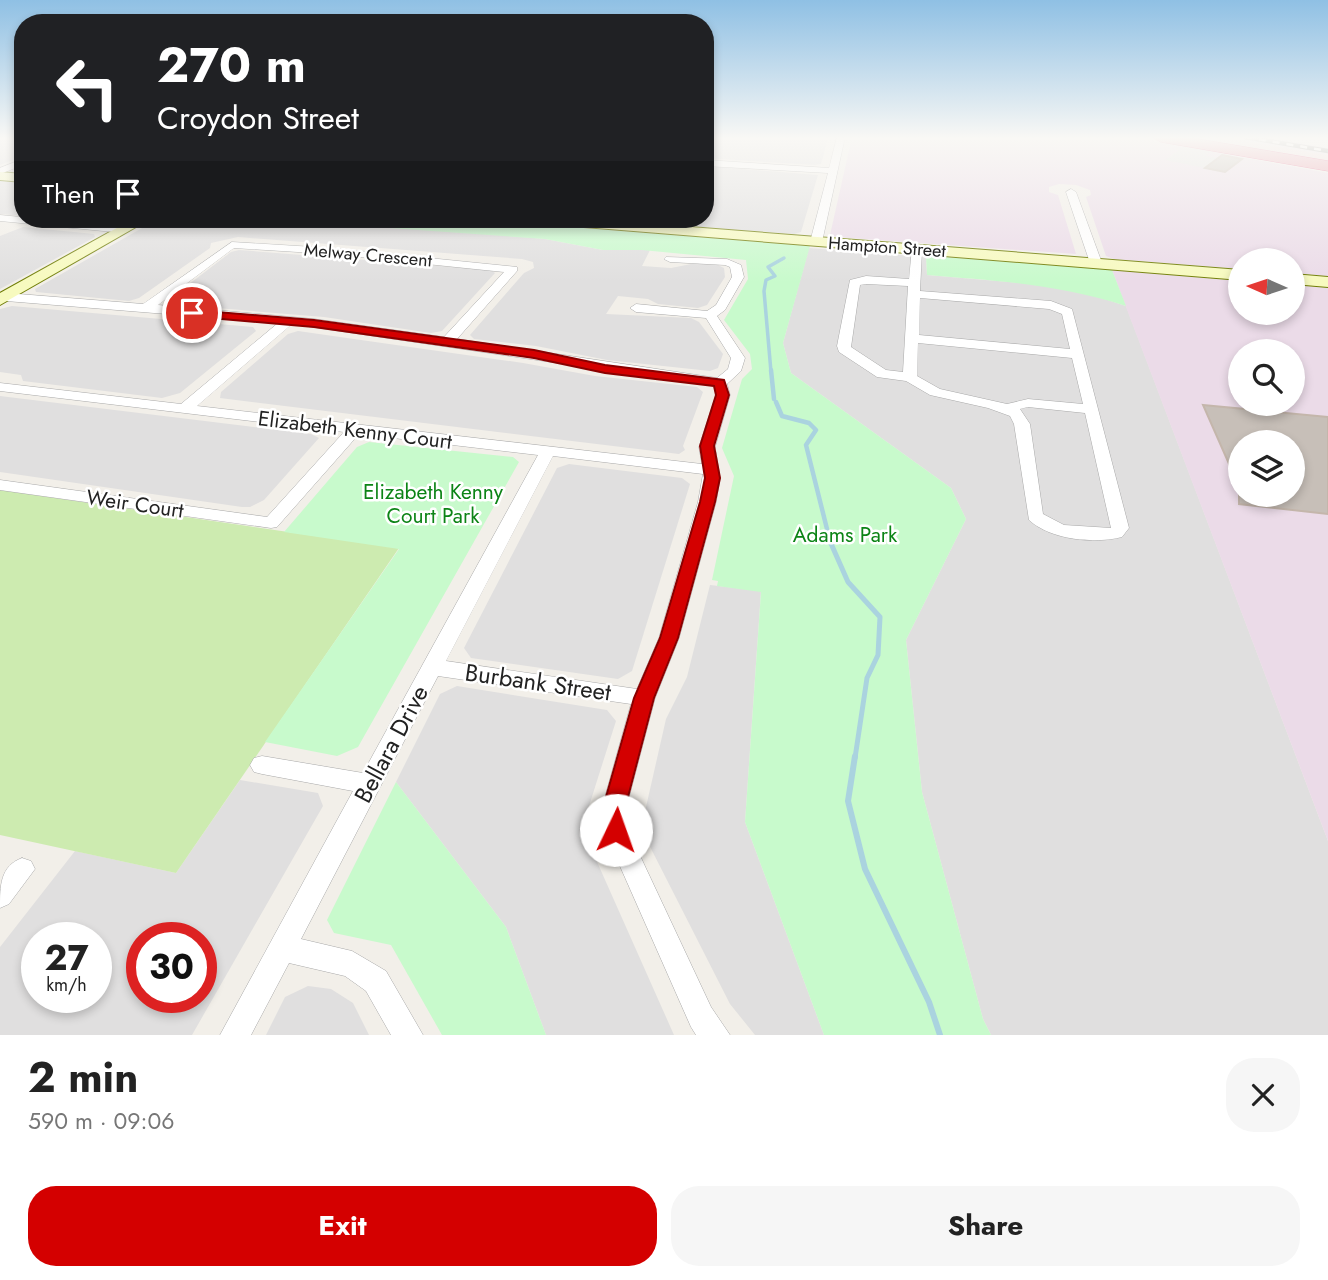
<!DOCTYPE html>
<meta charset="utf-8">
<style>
:root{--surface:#fff;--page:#f6f6f6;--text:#222;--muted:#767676;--accent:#d40000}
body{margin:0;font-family:Jost,sans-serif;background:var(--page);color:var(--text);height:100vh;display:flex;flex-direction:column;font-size:26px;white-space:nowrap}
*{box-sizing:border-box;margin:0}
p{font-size:23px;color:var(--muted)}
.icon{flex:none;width:38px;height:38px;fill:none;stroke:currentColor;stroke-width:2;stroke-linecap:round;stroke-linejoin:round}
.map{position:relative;height:1035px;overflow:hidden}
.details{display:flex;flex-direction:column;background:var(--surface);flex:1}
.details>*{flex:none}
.guide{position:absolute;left:14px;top:14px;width:700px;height:214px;border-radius:28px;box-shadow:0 4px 10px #0003;background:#202124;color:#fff;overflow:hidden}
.needle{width:46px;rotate:273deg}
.buttons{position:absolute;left:1228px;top:248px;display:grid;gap:14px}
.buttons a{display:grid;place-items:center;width:77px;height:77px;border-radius:50%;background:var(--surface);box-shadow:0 4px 10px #0003;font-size:35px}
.speed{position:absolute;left:21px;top:922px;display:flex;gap:14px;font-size:35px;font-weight:700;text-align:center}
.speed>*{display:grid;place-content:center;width:91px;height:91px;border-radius:50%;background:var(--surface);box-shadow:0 4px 10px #0003;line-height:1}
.speed small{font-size:18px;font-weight:400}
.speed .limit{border:10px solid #d22;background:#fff;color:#111}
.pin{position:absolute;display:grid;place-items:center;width:60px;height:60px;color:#fff;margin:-30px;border:4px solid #fff;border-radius:50%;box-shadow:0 2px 7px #0007}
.me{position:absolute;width:77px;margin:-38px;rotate:3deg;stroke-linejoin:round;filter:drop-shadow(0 0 5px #0008)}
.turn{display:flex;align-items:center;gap:24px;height:147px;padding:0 28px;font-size:32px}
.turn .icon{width:91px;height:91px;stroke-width:2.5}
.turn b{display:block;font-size:49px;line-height:60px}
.then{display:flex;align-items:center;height:66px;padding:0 28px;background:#0003;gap:14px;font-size:26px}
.round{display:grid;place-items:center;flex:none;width:74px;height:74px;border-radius:28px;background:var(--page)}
.summary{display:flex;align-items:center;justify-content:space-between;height:119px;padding:0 28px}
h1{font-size:42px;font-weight:700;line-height:52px}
.cta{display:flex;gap:14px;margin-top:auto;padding:14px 28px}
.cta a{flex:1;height:80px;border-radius:28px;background:var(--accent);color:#fff;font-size:28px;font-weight:700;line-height:80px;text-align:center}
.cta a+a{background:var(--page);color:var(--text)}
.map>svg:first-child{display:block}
.residential{fill:#e0dfdf;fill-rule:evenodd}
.commercial{fill:#f2dad9}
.industrial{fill:#ebdbe8;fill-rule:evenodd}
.grass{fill:#cdebb0}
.park{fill:#c8facc}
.parking{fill:#e2e2e2}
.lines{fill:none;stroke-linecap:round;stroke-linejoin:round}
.stream-far3{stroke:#aad3df;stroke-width:3.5}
.stream-far2{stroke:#aad3df;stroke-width:4.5}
.stream-far1{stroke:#aad3df;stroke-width:5}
.stream{stroke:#aad3df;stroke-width:6}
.building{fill:#c7bfb8;stroke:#c4b6ab;stroke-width:2}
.street-casing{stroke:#a9a9a9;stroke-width:1}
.secondary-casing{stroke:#707d05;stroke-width:2}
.highway-casing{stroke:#dc2a67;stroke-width:1}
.street{fill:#fff;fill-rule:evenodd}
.secondary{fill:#f7fabf;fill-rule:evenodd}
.highway{fill:#e892a2;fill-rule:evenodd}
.rail-casing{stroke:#707070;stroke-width:4.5}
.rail{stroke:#fff;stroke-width:2.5;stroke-dasharray:7;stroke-linecap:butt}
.route{fill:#d40000;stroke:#8a0000;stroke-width:2}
.labels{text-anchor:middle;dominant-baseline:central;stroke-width:5;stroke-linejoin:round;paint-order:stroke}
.far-street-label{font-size:18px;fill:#222;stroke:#fff}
.street-label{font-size:21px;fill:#222;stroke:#fff}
.park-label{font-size:21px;fill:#0c8416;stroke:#fff}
.near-street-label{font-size:24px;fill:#222;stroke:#fff}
</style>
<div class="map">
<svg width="1328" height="1035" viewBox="0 0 1328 1035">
<rect width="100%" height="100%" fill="#f2efe9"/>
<!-- residential -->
<g class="residential">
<polygon points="0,137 23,137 23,156 0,165"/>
<polygon points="705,137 822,137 828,138 821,164 814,165 705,158"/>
<polygon points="705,166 818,175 801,232 794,234 689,226 685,223 688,219 705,219"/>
<polygon points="0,181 23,183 23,216 0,214"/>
<polygon points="158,219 268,219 383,225 545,239 603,250 650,250 642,266 671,268 696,263 718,265 724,268 725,277 707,305 698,308 658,304 648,299 618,296 606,314 691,318 699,322 723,354 718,368 710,371 607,360 536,346 474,339 470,335 524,273 534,268 533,262 522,259 238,237 211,243 210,248 139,298 129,301 36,292 35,289"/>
<polygon points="23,227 94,234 95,237 0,289 0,236"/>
<polygon points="809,248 926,257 927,275 1034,284 1080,291 1126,306 1328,841 1328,1035 991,1035 983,1019 922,792 906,640 966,519 951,488 791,373 783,343"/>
<polygon points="239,250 491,270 495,273 442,331 431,333 324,317 169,304 167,301 231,252"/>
<polygon points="12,306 253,327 256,331 180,393 162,398 23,381 21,375 0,372 0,309"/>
<polygon points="298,331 523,363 595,376 697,387 703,392 683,446 685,450 679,454 220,398 221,392 288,334"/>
<polygon points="0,396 311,434 319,438 264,500 250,507 242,507 0,472"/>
<polygon points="569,464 682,478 690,484 632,671 618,679 471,658 464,648 557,468"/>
<polygon points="710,585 761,591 745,822 824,1035 755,1035 730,1004 641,829 666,719 687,677"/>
<polygon points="457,686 607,710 616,721 582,828 674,1035 546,1035 506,927 396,782 440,694"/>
<path d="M240 780 318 793 323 806 192 1035H0V947L75 851 176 873ZM37 938H96V998H37ZM142 938H201V998H142Z"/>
<polygon points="308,986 331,989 353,1003 369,1035 266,1035 285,997"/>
</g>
<!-- commercial -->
<polygon class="commercial" points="1186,137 1222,137 1328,155 1328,162"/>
<!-- industrial -->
<g class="industrial">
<polygon points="852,137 1131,137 1328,173 1328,276 1293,273 1293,261 1241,261 1241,269 1114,259 1106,256 1086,197 1091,195 1090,190 1076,185 1059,184 1049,187 1049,192 1058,195 1076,254 836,237 830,235"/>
<polygon points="1222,137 1263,137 1328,148 1328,155"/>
<path d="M1112 270 1241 281V313H1293V285L1328 288V841ZM1241 352H1293V404H1241ZM1241 443H1293V495H1241Z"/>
</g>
<!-- grass -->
<polygon class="grass" points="0,490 399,548 176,873 0,835"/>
<!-- park -->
<g class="park">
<polygon points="263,219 471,219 810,246 783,343 791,373 951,488 966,519 906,640 922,792 983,1019 991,1035 824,1035 745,822 761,592 717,586 718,581 712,580 734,476 722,448 742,379 752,369 750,354 724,320 748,279 746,260 642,250 603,250 545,239"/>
<path d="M932 256 1112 270 1126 306C1057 284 998 281 927 275L926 257Z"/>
<polygon points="369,442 513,457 519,462 358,747 337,756 265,742 399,549 284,532 357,447"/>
<polygon points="396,782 506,927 546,1035 442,1035 391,945 334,933 327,920"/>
</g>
<!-- parking -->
<polygon class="parking" points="1185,146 1211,151 1206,156 1218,158 1205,168 1165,160"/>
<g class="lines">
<!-- stream-far3 -->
<polyline class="stream-far3" points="771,372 764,291 766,280 775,276 768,267 784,258"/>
<!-- stream-far2 -->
<g class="stream-far2">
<polyline points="771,370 774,399"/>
<polyline points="776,402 782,416 809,423 816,430 806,445 830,541"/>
</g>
<!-- stream-far1 -->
<polyline class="stream-far1" points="829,539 848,582 880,617 878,655 867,678 855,758"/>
<!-- stream -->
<polyline class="stream" points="855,756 848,801 865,869 929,1002 940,1035"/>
</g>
<!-- building -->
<g class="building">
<polygon points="1222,155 1242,159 1225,172 1205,168"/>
<polygon points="1203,405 1328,417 1328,514 1239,504 1239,495 1293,495 1293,443 1241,443 1241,491"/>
</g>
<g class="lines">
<!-- street casing -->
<g class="street-casing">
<g id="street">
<polygon points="837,137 845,137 822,242 816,245 810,242 828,173 705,166 705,160 829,168"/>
<polygon points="23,159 23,165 0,174 0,168"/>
<polygon points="1071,189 1076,192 1102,263 1100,265 1090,263 1066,192"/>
<polygon points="0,215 124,227 129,230 124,233 0,221"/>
<polygon points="672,219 682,219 675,232 671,233 666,230"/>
<path d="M232 242 330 248 517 267V271L457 339 717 378 728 369 731 358 706 318 636 312 630 308 636 304 707 311 716 305 732 277 730 267 725 265 670 262 664 259 666 257 727 259 741 265 744 277 725 310 717 316 745 358 741 371 727 384 730 395 715 447 720 478 716 502 679 638 655 698 629 797 628 830 711 1007 730 1035H696L691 1027 604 830 605 797 631 704 438 676 301 939 352 951 386 971 423 1035H391L366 991 345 976 289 963 251 1035H220L353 791 262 774 254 772 250 765 254 758 262 756 363 773 538 455 359 434 277 527 271 528 0 490V480L267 517 344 432 0 391V383L181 404 278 323 6 301 0 297 6 293 143 304ZM234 248 330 254 504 272 444 337 314 319 158 305ZM292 324 714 386 716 395 699 447 702 464 197 406ZM553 456 703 474 698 502 659 638 637 689 446 661Z"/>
<path d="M912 248 922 250 920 291 1051 301 1072 309 1129 528 1122 537C1094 544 1051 540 1029 520L1014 424 1010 416 988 408 930 395 906 381 877 377 839 352 837 346 850 280 866 276 909 279ZM866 284 908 286 903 372 886 370 851 347 860 285ZM920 298 1049 309 1062 314 1070 349 919 335ZM918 343 1072 358 1083 404 1028 399 1007 404 940 389 917 376ZM1028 407 1085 413 1111 528 1064 525 1043 514 1030 424 1020 409Z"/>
<path d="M22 858 31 861 35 869 9 904 0 908C0 886 0 866 22 858Z"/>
</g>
</g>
<!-- secondary casing -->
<g class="secondary-casing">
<g id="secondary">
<polygon points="0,172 23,174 23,182 0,180"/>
<polygon points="133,219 150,219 0,305 0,293"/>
<polygon points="527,219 587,219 1241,270 1241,280 534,223"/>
<polygon points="1293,274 1328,277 1328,287 1293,284"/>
</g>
</g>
<!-- highway casing -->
<g class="highway-casing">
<polygon id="highway" points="1153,137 1186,137 1328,161 1328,171 1161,142"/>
</g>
<!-- street -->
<use href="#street" class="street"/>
<!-- secondary -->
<use href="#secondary" class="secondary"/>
<!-- highway -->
<use href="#highway" class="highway"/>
<!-- rail casing -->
<g class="rail-casing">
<polyline id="rail" points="1245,137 1328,151"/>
</g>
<!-- rail -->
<use href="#rail" class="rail"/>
</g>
<!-- sky -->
<linearGradient id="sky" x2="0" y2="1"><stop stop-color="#8fc0e4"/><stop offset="0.49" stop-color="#f9f8f5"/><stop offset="1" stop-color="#f9f8f5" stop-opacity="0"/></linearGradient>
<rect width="1328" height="282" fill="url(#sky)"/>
<!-- route -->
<polygon class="route" points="192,310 314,320 534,350 605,365 724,380 729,395 714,446 720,478 715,502 678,638 654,698 628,797 627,830 624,837 616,840 608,837 605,830 606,797 634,698 660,638 700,502 705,478 700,446 716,395 714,386 605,373 534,358 314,327 188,316 188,311"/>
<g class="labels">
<!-- far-street labels -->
<g class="far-street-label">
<text transform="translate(887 247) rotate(4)">Hampton Street</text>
<text transform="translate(368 255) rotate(5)">Melway Crescent</text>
</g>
<!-- street labels -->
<g class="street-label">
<text transform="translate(355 430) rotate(7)">Elizabeth Kenny Court</text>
<text transform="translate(135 504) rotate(8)">Weir Court</text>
</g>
<!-- park labels -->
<g class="park-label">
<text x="433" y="492">Elizabeth Kenny<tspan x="433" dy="24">Court Park</tspan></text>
<text x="845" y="535">Adams Park</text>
</g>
<!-- near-street labels -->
<g class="near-street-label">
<text transform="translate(538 682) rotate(8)">Burbank Street</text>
<text transform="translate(391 744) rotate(-62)">Bellara Drive</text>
</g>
</g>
</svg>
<div class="buttons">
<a><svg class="needle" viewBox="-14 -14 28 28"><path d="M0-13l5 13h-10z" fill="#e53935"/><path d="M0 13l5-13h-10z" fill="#767676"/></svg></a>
<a><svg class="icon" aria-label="search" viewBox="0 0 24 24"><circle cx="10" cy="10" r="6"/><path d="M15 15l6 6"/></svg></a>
<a><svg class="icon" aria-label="layers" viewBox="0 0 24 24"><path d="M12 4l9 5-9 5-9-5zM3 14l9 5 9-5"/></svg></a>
</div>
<div class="speed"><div>27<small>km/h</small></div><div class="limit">30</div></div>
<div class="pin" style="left:192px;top:313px;background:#d93025"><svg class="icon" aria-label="arrive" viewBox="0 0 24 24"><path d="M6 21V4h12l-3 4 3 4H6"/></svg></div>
<svg class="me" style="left:616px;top:830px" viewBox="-20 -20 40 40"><circle r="19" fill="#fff"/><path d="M0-13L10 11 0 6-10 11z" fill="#d40000"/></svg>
<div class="guide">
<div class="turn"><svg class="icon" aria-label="left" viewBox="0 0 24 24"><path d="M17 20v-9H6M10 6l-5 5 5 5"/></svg><div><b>270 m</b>Croydon Street</div></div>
<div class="then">Then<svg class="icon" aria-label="arrive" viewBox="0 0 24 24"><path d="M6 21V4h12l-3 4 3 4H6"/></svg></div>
</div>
</div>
<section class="details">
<div class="summary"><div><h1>2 min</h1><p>590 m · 09:06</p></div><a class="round"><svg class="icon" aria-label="close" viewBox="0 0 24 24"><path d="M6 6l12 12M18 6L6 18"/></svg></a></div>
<div class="cta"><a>Exit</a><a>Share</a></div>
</section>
